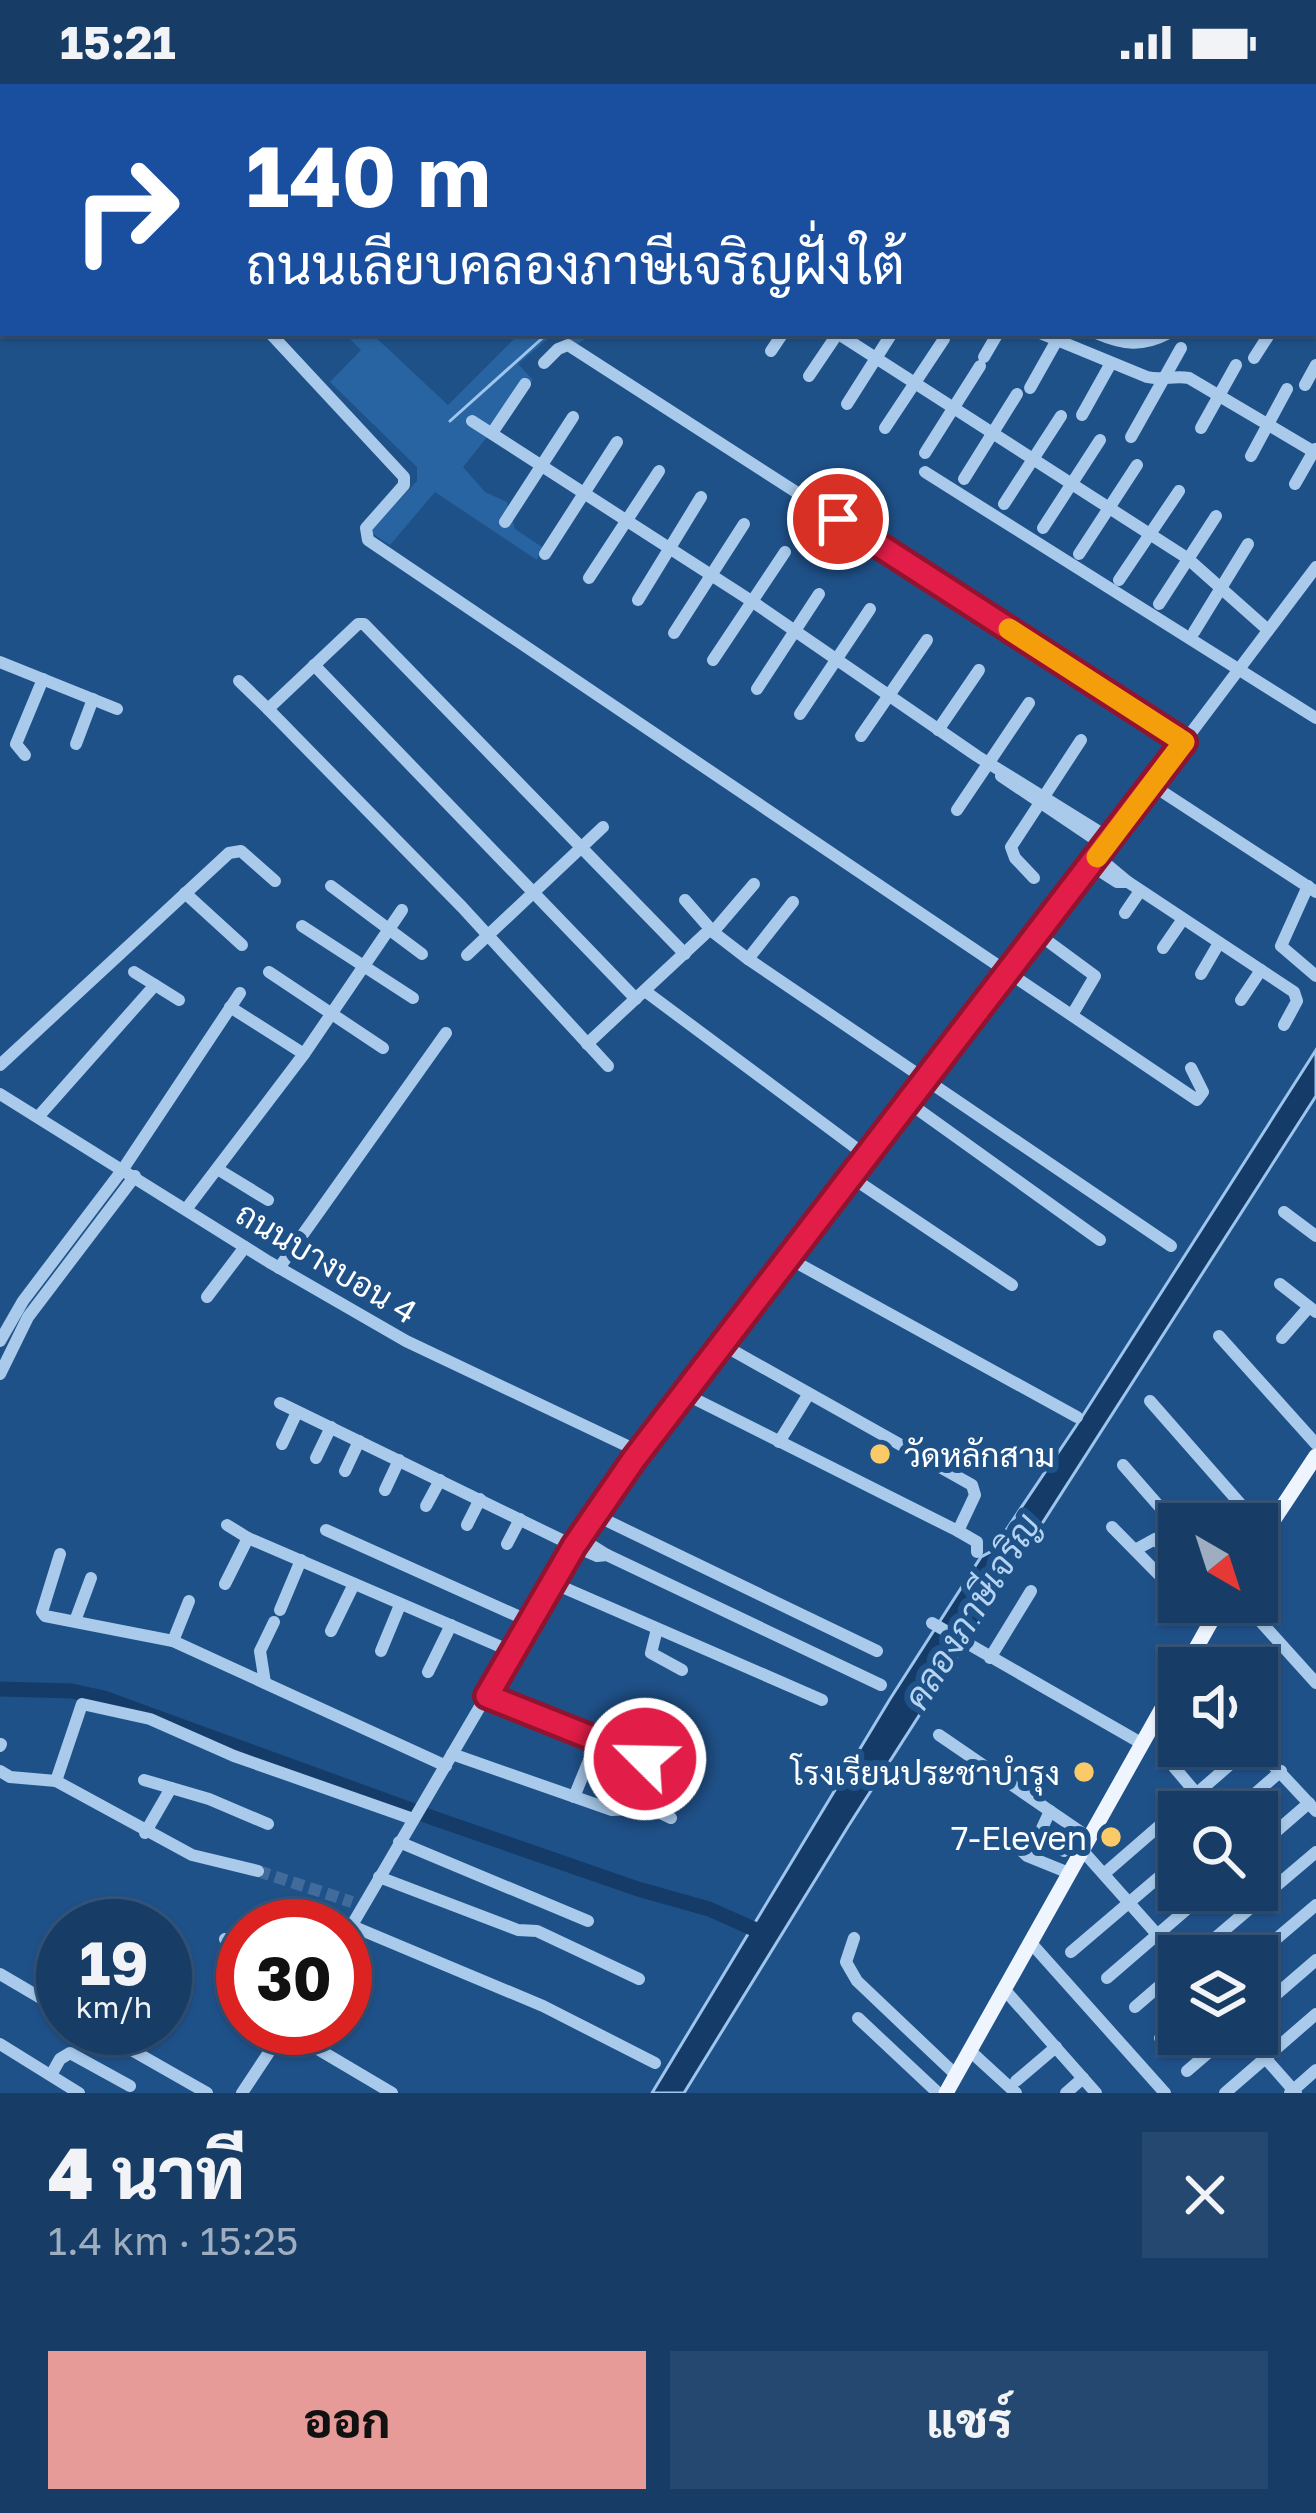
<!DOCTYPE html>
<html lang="th">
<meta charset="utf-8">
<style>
:root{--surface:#173d67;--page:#244870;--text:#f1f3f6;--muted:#9eaec0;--line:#36567b;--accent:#e69b98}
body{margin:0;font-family:"Golos Text",Sarabun,sans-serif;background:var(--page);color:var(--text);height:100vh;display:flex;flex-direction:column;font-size:45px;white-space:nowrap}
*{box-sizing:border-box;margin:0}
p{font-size:39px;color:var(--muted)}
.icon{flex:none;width:66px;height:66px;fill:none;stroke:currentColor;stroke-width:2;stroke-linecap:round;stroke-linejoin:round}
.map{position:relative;height:2009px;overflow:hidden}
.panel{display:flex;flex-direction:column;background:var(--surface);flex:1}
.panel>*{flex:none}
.guide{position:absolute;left:0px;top:0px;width:1317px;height:252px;box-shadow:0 3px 9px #0004,0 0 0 3px var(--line);background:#1a4fa0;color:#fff;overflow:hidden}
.needle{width:78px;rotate:141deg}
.controls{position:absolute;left:1158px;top:1419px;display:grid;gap:24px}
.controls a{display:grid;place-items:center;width:120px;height:120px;border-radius:0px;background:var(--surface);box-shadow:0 3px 9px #0004,0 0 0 3px var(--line);font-size:60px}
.speed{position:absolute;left:36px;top:1815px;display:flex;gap:24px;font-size:60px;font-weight:700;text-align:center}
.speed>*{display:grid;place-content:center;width:156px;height:156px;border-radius:50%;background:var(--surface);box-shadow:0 3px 9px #0004,0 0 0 3px var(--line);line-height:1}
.speed small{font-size:30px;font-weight:400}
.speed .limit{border:18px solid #d22;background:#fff;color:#111}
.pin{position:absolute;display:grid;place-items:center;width:102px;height:102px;color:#fff;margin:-51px;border:6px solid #fff;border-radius:50%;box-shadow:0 3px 12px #0007}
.me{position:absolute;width:132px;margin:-66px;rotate:293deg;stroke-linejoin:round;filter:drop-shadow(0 0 9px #0008)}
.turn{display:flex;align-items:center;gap:42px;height:252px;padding:0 48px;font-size:54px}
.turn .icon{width:156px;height:156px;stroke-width:2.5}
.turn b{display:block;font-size:84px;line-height:102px}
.round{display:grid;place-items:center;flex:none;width:126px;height:126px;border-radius:0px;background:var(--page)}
.summary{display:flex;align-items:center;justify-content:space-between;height:204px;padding:0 48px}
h1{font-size:72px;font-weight:800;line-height:90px}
.primary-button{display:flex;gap:24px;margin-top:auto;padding:24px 48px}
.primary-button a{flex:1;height:138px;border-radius:0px;background:var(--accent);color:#111;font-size:48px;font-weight:800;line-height:138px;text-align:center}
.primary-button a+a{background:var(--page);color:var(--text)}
.status{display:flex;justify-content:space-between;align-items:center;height:84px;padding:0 60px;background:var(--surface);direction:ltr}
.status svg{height:33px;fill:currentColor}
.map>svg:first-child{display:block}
.green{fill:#2864a1}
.water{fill:#153c68;stroke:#9dc5ed;stroke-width:3}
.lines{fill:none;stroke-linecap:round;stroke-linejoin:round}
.stream{stroke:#9dc5ed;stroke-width:3}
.river{stroke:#153c68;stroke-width:15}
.minor-tunnel{stroke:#416b9b;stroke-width:12;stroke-dasharray:12 6;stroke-linecap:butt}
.minor{stroke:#a9caeb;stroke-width:12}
.major{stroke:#eef5fe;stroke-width:15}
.route-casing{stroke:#92132f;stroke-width:30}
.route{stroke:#e11d48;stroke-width:21}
.slow{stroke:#f59e0b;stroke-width:21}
.poi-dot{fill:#faca69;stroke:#1f5189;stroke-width:4.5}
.labels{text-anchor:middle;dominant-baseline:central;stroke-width:12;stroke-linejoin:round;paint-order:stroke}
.street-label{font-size:33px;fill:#fff;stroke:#1f5189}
.poi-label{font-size:33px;fill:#fff;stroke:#1f5189;text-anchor:end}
.water-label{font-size:36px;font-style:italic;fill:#b5d4f2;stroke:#1f5189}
</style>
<div class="status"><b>15:21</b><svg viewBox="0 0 49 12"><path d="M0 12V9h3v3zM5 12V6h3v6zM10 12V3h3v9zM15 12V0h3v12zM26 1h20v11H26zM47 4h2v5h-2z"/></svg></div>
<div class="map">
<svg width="1316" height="2009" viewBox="0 0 1316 2009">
<rect width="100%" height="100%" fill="#1f5189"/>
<!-- green -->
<polygon class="green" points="344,249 371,249 448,321 520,249 594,249 576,261 555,249 518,280 533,296 463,383 485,408 507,418 515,445 542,463 537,476 435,408 390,461 370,448 417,397 417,383 330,298 361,266"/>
<!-- water -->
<polygon class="water" points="1316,966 1316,1012 849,1741 684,2009 652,2009 890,1615 981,1473 992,1467 1076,1342"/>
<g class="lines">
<!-- stream -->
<g class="stream">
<polyline points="194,0 195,0"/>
<polyline points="593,0 594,3"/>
<polyline points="450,337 548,249"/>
</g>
<!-- river -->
<polyline class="river" points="0,1605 72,1607 104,1614 436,1735 638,1805 709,1825 765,1850"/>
<!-- minor-tunnel -->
<polyline class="minor-tunnel" points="258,1787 352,1818"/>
<!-- minor -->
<g class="minor">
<polyline points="18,0 21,3"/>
<polyline points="668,0 670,3"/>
<polyline points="753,0 755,3"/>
<polyline points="1019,0 1022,3"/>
<polyline points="1276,0 1278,3"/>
<polyline points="107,3 111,0"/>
<polyline points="690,3 695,0"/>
<polyline points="789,3 793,0"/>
<polyline points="891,3 895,0"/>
<polyline points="983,3 987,0"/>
<polyline points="1069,3 1073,0"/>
<polyline points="1191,3 1196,0"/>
<polyline points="1291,3 1296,0"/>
<polyline points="1314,58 1316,61"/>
<polyline points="1314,79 1316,78"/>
<polyline points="1314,152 1316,149"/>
<polyline points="1314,248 1316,249"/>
<polyline points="270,249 404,393 404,401 366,444 368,456 1197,1016 1203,1008 1191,984"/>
<polyline points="837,249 1187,474 1268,546"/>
<path d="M1040 249 1147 293C1163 297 1173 291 1189 294L1316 369"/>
<path d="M1096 249C1124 261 1142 263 1169 249"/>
<polyline points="771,267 783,249"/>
<polyline points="984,273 998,249"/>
<polyline points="1254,274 1270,249"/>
<polyline points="544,279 558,265 568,261 1184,658"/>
<polyline points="809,292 838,249"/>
<polyline points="1305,301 1316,281"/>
<polyline points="1030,304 1057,256"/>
<polyline points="847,320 892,249"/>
<polyline points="1082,331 1111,279"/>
<polyline points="472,337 753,518 977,672 1111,755"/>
<polyline points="885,344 944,255"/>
<polyline points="1201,344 1236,281"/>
<polyline points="492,349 525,300"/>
<polyline points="1131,353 1181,264"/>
<polyline points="925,369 980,282"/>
<polyline points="1251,372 1287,305"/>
<polyline points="925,388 1316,634"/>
<polyline points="964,395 1017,310"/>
<polyline points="1295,400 1315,365"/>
<polyline points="1004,420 1061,332"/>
<polyline points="505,438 573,333"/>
<polyline points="1043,444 1100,356"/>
<polyline points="545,470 617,358"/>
<polyline points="1079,470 1137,381"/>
<polyline points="589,494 659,387"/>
<polyline points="1119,496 1179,407"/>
<polyline points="638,516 701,413"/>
<polyline points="1159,520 1216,432"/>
<polyline points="1194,548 1248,460"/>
<polyline points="674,549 744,440"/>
<polyline points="713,576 785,468"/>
<polyline points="0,578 117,625"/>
<polyline points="314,581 636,915"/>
<polyline points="239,597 268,625 358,540 364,540 685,870"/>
<polyline points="757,605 819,510"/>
<polyline points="268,625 462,823 608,982"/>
<polyline points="800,630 870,525"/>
<polyline points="938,646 979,586"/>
<polyline points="861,652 927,556"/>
<polyline points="76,660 93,615"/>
<polyline points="25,671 16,660 43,595"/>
<polyline points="1001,692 1105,762"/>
<polyline points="1152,701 1316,808"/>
<polyline points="957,726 1029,619"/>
<polyline points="1098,773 1128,798 1294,908 1297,917 1284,941"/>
<polyline points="1092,782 1117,798 1128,798"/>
<polyline points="1034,794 1015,774 1011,763 1081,656"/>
<polyline points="331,802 422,870"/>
<polyline points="1308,802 1281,862 1316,892"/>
<polyline points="185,809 242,861"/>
<polyline points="685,816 713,848"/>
<polyline points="793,818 748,875 1171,1162"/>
<polyline points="1125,829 1140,807"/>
<polyline points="302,842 413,914"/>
<polyline points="1038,850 1095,892 1072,931"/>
<polyline points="1163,864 1183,835"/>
<polyline points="467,871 603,743"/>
<polyline points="748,875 713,848 754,800"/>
<polyline points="134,888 155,901"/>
<polyline points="269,888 383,964"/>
<polyline points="1201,890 1219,859"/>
<polyline points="645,907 868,1073"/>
<polyline points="1241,916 1261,886"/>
<polyline points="230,923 304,970"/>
<polyline points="587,960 705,850"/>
<polyline points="0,981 229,769 241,767 275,797"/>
<polyline points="0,1010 269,1178 406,1257 640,1368"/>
<polyline points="909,1019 1100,1156"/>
<polyline points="38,1033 155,901 179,916"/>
<polyline points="219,1086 268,1116"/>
<polyline points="851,1093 1012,1201"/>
<polyline points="187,1124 304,970 402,826"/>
<polyline points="1284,1128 1316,1152"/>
<polyline points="788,1174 1077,1333"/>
<polyline points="279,1184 446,949"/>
<polyline points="1280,1200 1316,1228"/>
<polyline points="207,1213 245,1163"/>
<polyline points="1219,1252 1316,1360"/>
<polyline points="1282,1254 1309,1223"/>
<polyline points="0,1257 23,1217 123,1085 240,909"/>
<polyline points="723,1261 972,1401 975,1411 958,1447"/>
<polyline points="0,1290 28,1233 135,1092"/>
<polyline points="685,1310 958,1447 977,1458 977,1468"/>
<polyline points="1150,1317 1265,1448"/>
<polyline points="280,1319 574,1462 597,1472 607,1471"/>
<polyline points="779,1358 808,1311"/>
<polyline points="282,1360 297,1328"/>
<polyline points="316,1374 331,1343"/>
<polyline points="1123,1381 1179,1445"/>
<polyline points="345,1387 359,1357"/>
<polyline points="385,1406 399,1376"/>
<polyline points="426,1422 440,1396"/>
<polyline points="595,1431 877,1567"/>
<polyline points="227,1441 248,1454 513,1568"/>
<polyline points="467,1441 480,1415"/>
<polyline points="1112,1443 1179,1511"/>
<polyline points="326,1446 531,1538"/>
<polyline points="580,1454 607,1471 881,1601"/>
<polyline points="507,1460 520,1435"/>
<polyline points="1135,1466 1155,1455 1175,1476"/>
<polyline points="60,1470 42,1528 45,1532 173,1557 446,1682"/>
<polyline points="553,1499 822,1616"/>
<polyline points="225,1500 248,1454"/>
<polyline points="1186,1518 1209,1541"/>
<polyline points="1243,1518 1316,1599"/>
<polyline points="280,1526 301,1476"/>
<polyline points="75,1537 91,1494"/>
<polyline points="932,1539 1141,1659"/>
<polyline points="657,1545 651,1569 682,1586"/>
<polyline points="331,1547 354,1500"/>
<polyline points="173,1557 189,1517"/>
<polyline points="381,1567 400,1521"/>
<polyline points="990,1574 1031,1507"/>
<polyline points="428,1588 451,1541"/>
<polyline points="265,1599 260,1567 274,1538"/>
<polyline points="487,1612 594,1653 690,1696"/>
<polyline points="939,1651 1088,1753"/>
<polyline points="0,1662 1,1660"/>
<polyline points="1189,1662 1175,1676 1174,1683 1196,1709"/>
<polyline points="452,1670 612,1726 650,1724 671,1734"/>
<polyline points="0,1687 10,1693 56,1697 192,1771 258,1787"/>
<polyline points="144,1696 209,1715 268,1740"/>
<polyline points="56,1697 82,1620 150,1635 234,1672 413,1735"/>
<polyline points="574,1713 590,1674"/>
<polyline points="1050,1727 1038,1753 1064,1767"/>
<polyline points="1234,1728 1281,1687"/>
<polyline points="145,1749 171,1704"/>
<polyline points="1007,1753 1027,1772 1069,1789"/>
<polyline points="399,1758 588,1837"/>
<polyline points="1257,1764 1309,1719"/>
<polyline points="1082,1766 1179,1875"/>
<polyline points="1105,1789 1249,1664 1260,1667 1316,1727"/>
<polyline points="379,1793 518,1846 537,1847 639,1895"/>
<polyline points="352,1842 543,1922 655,1979"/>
<polyline points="345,1853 574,1462 634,1375 1010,889 1316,483"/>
<polyline points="854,1854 846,1878 857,1897 955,1990"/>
<polyline points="225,1855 243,1864"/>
<polyline points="1031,1859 1165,2009"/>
<polyline points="1071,1868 1179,1776"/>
<polyline points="1194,1872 1316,1768"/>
<polyline points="1256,1872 1316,1821"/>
<polyline points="0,1890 63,1927"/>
<polyline points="1107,1894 1209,1806"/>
<polyline points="1004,1905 1096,2009"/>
<polyline points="1135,1923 1179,1885"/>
<polyline points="1257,1927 1316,1876"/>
<polyline points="858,1934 938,2009"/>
<polyline points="93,1944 207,2009"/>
<polyline points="284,1945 392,2009"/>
<polyline points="1244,1950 1296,2009"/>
<polyline points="1160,1954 1179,1938"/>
<polyline points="0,1960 79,2009"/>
<polyline points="969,1966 1016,2009"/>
<polyline points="1187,1987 1230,1950"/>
<polyline points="51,1991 60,1975 70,1969 130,2002"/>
<polyline points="1016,1997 1056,1963"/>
<polyline points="242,2009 285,1944"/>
<polyline points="1066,2009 1083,1994"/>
<polyline points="1225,2009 1316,1930"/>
<polyline points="1290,2009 1316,1986"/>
</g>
<!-- major -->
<g class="major">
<polyline points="1257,1461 1316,1372"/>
<polyline points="1185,1584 1222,1518"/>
<polyline points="946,2009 1179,1594"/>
</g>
</g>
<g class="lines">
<!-- route casing -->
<g class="route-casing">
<polyline id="route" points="645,1675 487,1612 574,1462 634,1375 1184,658 838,435"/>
</g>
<!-- route -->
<use href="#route" class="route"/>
<!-- slow -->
<polyline class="slow" points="1009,545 1184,658 1097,773"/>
</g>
<!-- markers -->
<g class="poi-dot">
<circle cx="880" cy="1370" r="12"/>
<circle cx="1084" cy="1688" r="12"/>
<circle cx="1111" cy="1753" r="12"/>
</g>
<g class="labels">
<!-- street labels -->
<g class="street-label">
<text transform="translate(327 1178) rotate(31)">ถนนบางบอน 4</text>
</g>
<!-- poi labels -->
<g class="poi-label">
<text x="904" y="1370" text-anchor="start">วัดหลักสาม</text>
<text x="1060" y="1688">โรงเรียนประชาบำรุง</text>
<text x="1087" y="1753">7-Eleven</text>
</g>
<!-- water labels -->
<g class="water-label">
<text transform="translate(971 1527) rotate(-58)">คลองภาษีเจริญ</text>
</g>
</g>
</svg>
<div class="controls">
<a><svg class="needle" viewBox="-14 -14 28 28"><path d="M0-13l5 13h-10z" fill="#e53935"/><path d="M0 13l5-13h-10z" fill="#9eaec0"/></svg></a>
<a><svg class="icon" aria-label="sound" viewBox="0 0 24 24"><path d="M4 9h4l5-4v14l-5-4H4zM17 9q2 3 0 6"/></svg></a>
<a><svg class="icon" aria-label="search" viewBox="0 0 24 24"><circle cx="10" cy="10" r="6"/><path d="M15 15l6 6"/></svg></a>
<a><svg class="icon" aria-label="layers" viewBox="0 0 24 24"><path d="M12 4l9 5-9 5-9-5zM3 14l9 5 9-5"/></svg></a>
</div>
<div class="speed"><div>19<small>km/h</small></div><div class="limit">30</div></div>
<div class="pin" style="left:838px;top:435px;background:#d93025"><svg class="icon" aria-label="arrive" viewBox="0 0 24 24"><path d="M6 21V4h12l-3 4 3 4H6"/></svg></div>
<svg class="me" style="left:645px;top:1675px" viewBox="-20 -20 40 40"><circle r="17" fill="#e11d48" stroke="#fff" stroke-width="3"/><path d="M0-11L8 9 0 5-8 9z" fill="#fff"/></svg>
<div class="guide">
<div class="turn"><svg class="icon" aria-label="right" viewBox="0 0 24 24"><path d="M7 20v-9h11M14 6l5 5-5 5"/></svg><div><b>140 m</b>ถนนเลียบคลองภาษีเจริญฝั่งใต้</div></div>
</div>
</div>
<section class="panel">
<div class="summary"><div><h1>4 นาที</h1><p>1.4 km · 15:25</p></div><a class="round"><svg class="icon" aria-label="close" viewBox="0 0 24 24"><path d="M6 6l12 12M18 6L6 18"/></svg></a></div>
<div class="primary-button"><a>ออก</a><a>แชร์</a></div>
</section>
